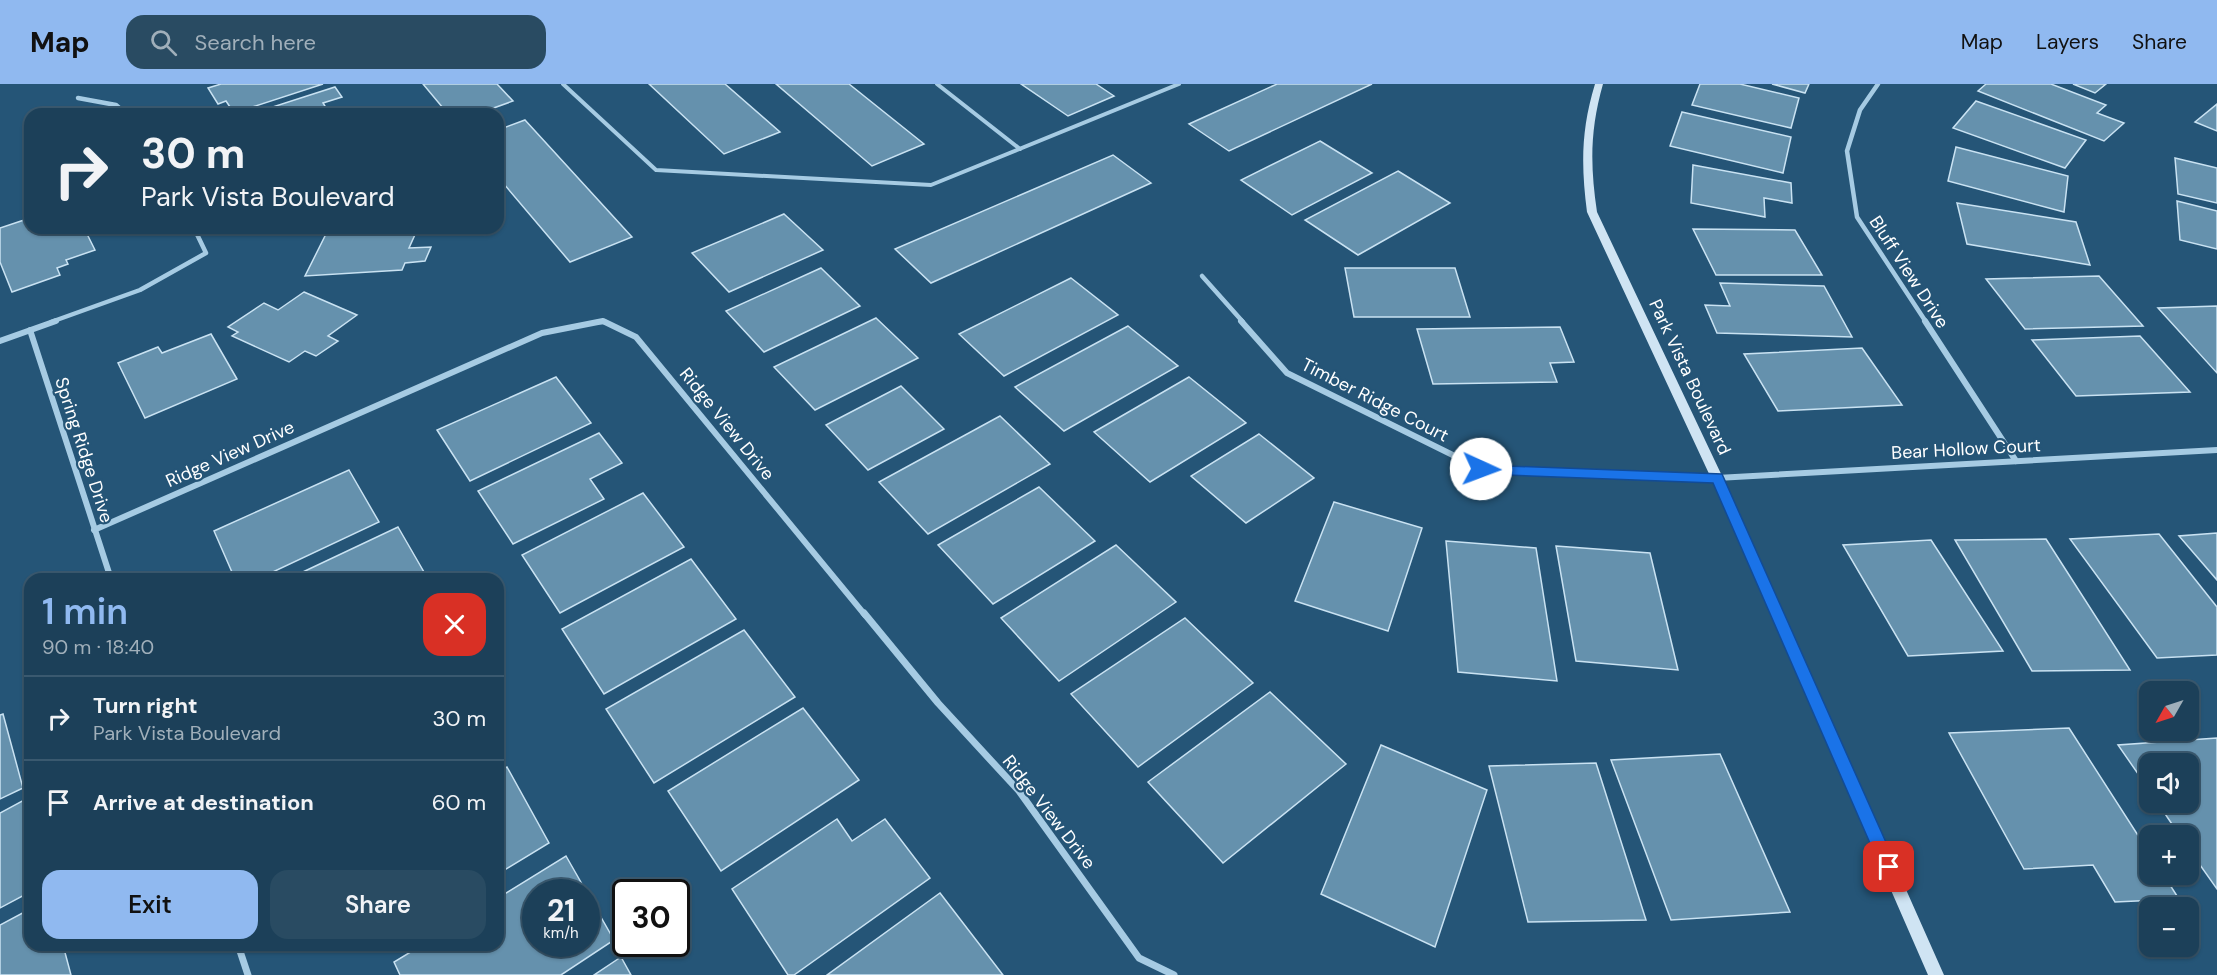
<!DOCTYPE html>
<meta charset="utf-8">
<style>
:root{--surface:#1c4059;--page:#294b62;--text:#f1f3f6;--muted:#a0afba;--line:#3a596f;--accent:#90b9f0}
body{margin:0;font-family:"DM Sans",sans-serif;background:var(--page);color:var(--text);height:100vh;display:flex;flex-direction:column;font-size:22px;white-space:nowrap}
*{box-sizing:border-box;margin:0}
p{font-size:20px;color:var(--muted)}
.icon{flex:none;width:33px;height:33px;fill:none;stroke:currentColor;stroke-width:2;stroke-linecap:round;stroke-linejoin:round}
.map{position:relative;flex:1;overflow:hidden}
.sheet{position:absolute;left:24px;top:489px;width:480px;height:378px;display:flex;flex-direction:column;background:var(--surface);border-radius:18px;box-shadow:0 2px 4px #0004,0 0 0 2px var(--line)}
.sheet>*{flex:none}
.banner{position:absolute;left:24px;top:24px;width:480px;height:126px;border-radius:18px;box-shadow:0 2px 4px #0004,0 0 0 2px var(--line);background:#1c4059;color:var(--text);overflow:hidden}
.needle{width:39px;rotate:231deg}
.buttons{position:absolute;left:2139px;top:597px;display:grid;gap:12px}
.buttons a{display:grid;place-items:center;width:60px;height:60px;border-radius:12px;background:var(--surface);box-shadow:0 2px 4px #0004,0 0 0 2px var(--line);font-size:30px}
.speed{position:absolute;left:522px;top:795px;display:flex;gap:12px;font-size:30px;font-weight:700;text-align:center}
.speed>*{display:grid;place-content:center;width:78px;height:78px;border-radius:50%;background:var(--surface);box-shadow:0 2px 4px #0004,0 0 0 2px var(--line);line-height:1}
.speed small{font-size:15px;font-weight:400}
.speed .limit{border:3px solid #111;border-radius:9px;background:#fff;color:#111}
.pin{position:absolute;display:grid;place-items:center;width:51px;height:51px;color:#fff;margin:-26px;border-radius:12px;box-shadow:0 3px 9px #0006}
.me{position:absolute;width:66px;margin:-33px;rotate:92deg;stroke-linejoin:round;filter:drop-shadow(0 0 4px #0008)}
.turn{display:flex;align-items:center;gap:21px;height:126px;padding:0 18px;font-size:27px}
.turn .icon{width:78px;height:78px;stroke-width:2.5}
.turn b{display:block;font-size:42px;line-height:51px}
.round{display:grid;place-items:center;flex:none;width:63px;height:63px;border-radius:18px;background:var(--page)}
.head{display:flex;align-items:center;justify-content:space-between;height:102px;padding:0 18px}
h1{font-size:36px;font-weight:600;line-height:45px;color:var(--accent)}
.primary-button{display:flex;gap:12px;margin-top:auto;padding:12px 18px}
.primary-button a{flex:1;height:69px;border-radius:18px;background:var(--accent);color:#111;font-size:24px;font-weight:600;line-height:69px;text-align:center}
.primary-button a+a{background:var(--page);color:var(--text)}
ul{padding:0;list-style:none}
li{display:flex;align-items:center;gap:18px;height:84px;padding:0 18px;border-top:2px solid var(--line)}
li div{flex:1}
li b{display:block;font-size:22px}
li em{font-style:normal}
header{display:flex;align-items:center;gap:36px;box-sizing:border-box;height:84px;padding:0 30px;background:var(--accent);color:#111}
header strong{font-size:28px}
nav{display:flex;gap:33px;margin-inline-start:auto;font-size:21px}
.search{width:420px;height:54px;background:var(--page);display:flex;align-items:center;gap:15px;box-sizing:border-box;padding:0 21px;border-radius:18px;color:var(--muted);font-size:22px}
.map>svg:first-child{display:block}
.building{fill:#6591ad;stroke:#c9e2f2;stroke-width:1.5;fill-rule:evenodd}
.lines{fill:none;stroke-linecap:round;stroke-linejoin:round}
.lane{stroke:#a6cbe3;stroke-width:4}
.street-far2{stroke:#a6cbe3;stroke-width:4.5}
.street-far1{stroke:#a6cbe3;stroke-width:6}
.street{stroke:#a6cbe3;stroke-width:7}
.secondary{fill:#cfe4f3;fill-rule:evenodd}
.route{fill:#1a73e8;stroke:#114b97;stroke-width:1.5}
.labels{text-anchor:middle;dominant-baseline:central;stroke-width:4.5;stroke-linejoin:round;paint-order:stroke}
.street-label{font-size:18px;fill:#fff;stroke:#255577}
</style>
<header>
<strong>Map</strong>
<div class="search"><svg class="icon" aria-label="search" viewBox="0 0 24 24"><circle cx="10" cy="10" r="6"/><path d="M15 15l6 6"/></svg>Search here</div>
<nav><a>Map</a><a>Layers</a><a>Share</a></nav>
</header>
<div class="map">
<svg width="2217" height="891" viewBox="0 0 2217 891">
<rect width="100%" height="100%" fill="#255577"/>
<!-- building -->
<g class="building">
<polygon points="221,0 323,0 234,29 226,17 218,20 208,4"/>
<polygon points="423,0 497,0 513,17 477,30 448,30"/>
<polygon points="649,0 725,0 780,48 724,70"/>
<polygon points="776,0 849,0 924,60 872,82"/>
<polygon points="1021,0 1096,0 1114,12 1068,32"/>
<polygon points="1277,0 1372,0 1229,67 1189,40"/>
<polygon points="1700,0 1740,0 1799,14 1791,44 1692,21"/>
<polygon points="1772,0 1809,0 1805,9"/>
<polygon points="1986,0 2051,0 2106,21 2097,29 2124,39 2104,57 1978,7"/>
<polygon points="2073,0 2106,0 2095,9"/>
<polygon points="335,3 342,13 323,19 330,30 251,30"/>
<polygon points="1976,17 2086,56 2065,84 1953,44"/>
<polygon points="2217,20 2217,47 2195,38"/>
<polygon points="1682,28 1791,53 1783,89 1670,62"/>
<polygon points="525,36 632,153 570,178 498,93 498,46"/>
<polygon points="1320,57 1372,89 1292,131 1241,96"/>
<polygon points="1956,63 2068,92 2064,128 1948,97"/>
<polygon points="1113,71 1151,99 931,199 895,165"/>
<polygon points="2175,74 2217,84 2217,119 2178,110"/>
<polygon points="1693,81 1791,99 1792,119 1764,114 1765,133 1691,119"/>
<polygon points="1398,87 1450,119 1358,171 1305,136"/>
<polygon points="2177,117 2217,127 2217,165 2180,156"/>
<polygon points="1957,119 2076,138 2090,181 1967,160"/>
<polygon points="30,124 30,144 84,144 95,166 66,176 68,180 57,184 60,191 12,208 0,178 0,144 30,134 25,125"/>
<polygon points="784,130 823,166 729,208 692,169"/>
<polygon points="370,144 418,144 409,164 431,163 425,177 405,179 402,186 305,192 328,146"/>
<polygon points="1693,145 1795,146 1822,191 1716,191"/>
<polygon points="821,184 860,222 764,268 726,227"/>
<polygon points="1345,184 1455,184 1470,233 1354,233"/>
<polygon points="2099,192 2143,242 2025,245 1986,195"/>
<polygon points="1071,194 1118,231 1004,292 959,250"/>
<polygon points="1720,199 1824,202 1852,253 1717,249 1705,221 1730,222"/>
<polygon points="304,208 357,231 328,252 338,257 316,272 305,267 289,278 232,252 238,248 228,243 264,219 278,226"/>
<polygon points="2217,222 2217,289 2158,224"/>
<polygon points="876,234 918,274 815,326 774,283"/>
<polygon points="1128,242 1178,282 1064,347 1015,303"/>
<polygon points="1560,243 1574,278 1550,279 1557,298 1433,300 1417,245"/>
<polygon points="211,250 237,295 145,334 118,279 158,263 162,269"/>
<polygon points="2140,252 2190,308 2076,312 2032,256"/>
<polygon points="1862,264 1902,321 1778,327 1744,270"/>
<polygon points="556,293 591,339 470,397 437,346"/>
<polygon points="1189,293 1246,339 1150,398 1094,348"/>
<polygon points="901,302 944,345 868,386 826,341"/>
<polygon points="1000,332 1050,380 928,450 879,398"/>
<polygon points="599,349 622,379 590,395 604,415 513,460 478,407"/>
<polygon points="1259,350 1314,394 1246,439 1191,392"/>
<polygon points="349,386 379,438 258,495 235,495 214,447"/>
<polygon points="1039,403 1095,457 993,520 938,461"/>
<polygon points="643,409 684,463 560,529 522,471"/>
<polygon points="1334,418 1422,444 1388,547 1295,517"/>
<polygon points="398,443 428,495 288,495"/>
<polygon points="2217,449 2217,496 2179,452"/>
<polygon points="2159,450 2217,523 2217,571 2157,574 2070,455"/>
<polygon points="2046,455 2130,586 2032,587 1955,456"/>
<polygon points="1931,456 2003,567 1908,572 1843,461"/>
<polygon points="1446,457 1536,464 1557,597 1458,588"/>
<polygon points="1116,461 1176,518 1059,597 1001,534"/>
<polygon points="1556,462 1650,469 1678,586 1576,577"/>
<polygon points="691,475 736,535 604,610 562,545"/>
<polygon points="1185,534 1253,599 1138,683 1071,610"/>
<polygon points="744,546 795,613 654,699 606,625"/>
<polygon points="1270,608 1346,680 1223,779 1148,698"/>
<polygon points="803,624 859,696 721,787 668,707"/>
<polygon points="3,630 23,704 0,715 0,631"/>
<polygon points="2069,644 2150,770 2150,790 2163,790 2179,815 2115,818 2093,781 2024,785 1949,649"/>
<polygon points="2217,654 2217,805 2188,764 2188,752 2180,752 2157,718 2188,718 2188,680 2150,680 2150,707 2118,661"/>
<polygon points="1381,661 1487,706 1435,863 1321,810"/>
<polygon points="1720,670 1790,828 1671,836 1611,676"/>
<polygon points="1596,679 1646,836 1528,838 1489,682"/>
<polygon points="507,683 549,759 498,790 498,688"/>
<polygon points="24,716 30,739 30,808 0,824 0,729"/>
<polygon points="837,735 852,757 885,735 930,794 794,891 788,891 732,805"/>
<path d="M566 772 614 856 561 891H400L394 878 422 861H498V814ZM536 808H586V860H536Z"/>
<polygon points="940,809 1003,891 827,891"/>
<polygon points="30,825 30,861 63,861 71,891 0,891 0,841"/>
<polygon points="621,873 631,891 594,891"/>
</g>
<g class="lines">
<!-- lane -->
<g class="lane">
<polyline points="563,0 656,86 931,101 1179,0"/>
<polyline points="937,0 1020,65"/>
</g>
<!-- street-far2 -->
<g class="street-far2">
<polyline points="1878,0 1860,26 1847,67 1857,133 1926,238"/>
<polyline points="78,14 116,21 126,30"/>
<polyline points="1202,192 1243,238"/>
<polyline points="51,238 140,206 206,169 194,144"/>
<polyline points="597,238 606,238"/>
</g>
<!-- street-far1 -->
<g class="street-far1">
<polyline points="1241,237 1287,289 1481,385 1717,394 2217,366"/>
<polyline points="1925,237 2016,377"/>
<polyline points="30,246 111,495"/>
<polyline points="0,257 56,237"/>
<polyline points="94,446 542,249 603,237 636,253 865,531"/>
</g>
<!-- street -->
<g class="street">
<polyline points="864,529 938,619 1019,707 1139,874 1174,891"/>
<polyline points="238,861 248,891"/>
</g>
<!-- secondary -->
<path class="secondary" d="M1595 0H1603C1590 46 1590 81 1597 128L1723 394 1944 891H1928L1711 394 1587 128C1581 81 1581 46 1595 0Z"/>
</g>
<!-- route -->
<polygon class="route" points="1481,381 1722,390 1897,783 1895,789 1889,791 1883,789 1713,399 1481,390 1475,385"/>
<g class="labels">
<!-- street labels -->
<g class="street-label">
<text transform="translate(1909 188) rotate(57)">Bluff View Drive</text>
<text transform="translate(1690 293) rotate(65)">Park Vista Boulevard</text>
<text transform="translate(1375 316) rotate(27)">Timber Ridge Court</text>
<text transform="translate(727 340) rotate(51)">Ridge View Drive</text>
<text transform="translate(1966 365) rotate(-3)">Bear Hollow Court</text>
<text transform="translate(84 366) rotate(72)">Spring Ridge Drive</text>
<text transform="translate(230 370) rotate(-24)">Ridge View Drive</text>
<text transform="translate(1049 728) rotate(52)">Ridge View Drive</text>
</g>
</g>
</svg>
<div class="buttons">
<a><svg class="needle" viewBox="-14 -14 28 28"><path d="M0-13l5 13h-10z" fill="#e53935"/><path d="M0 13l5-13h-10z" fill="#a0afba"/></svg></a>
<a><svg class="icon" aria-label="sound" viewBox="0 0 24 24"><path d="M4 9h4l5-4v14l-5-4H4zM17 9q2 3 0 6"/></svg></a>
<a>+</a>
<a>−</a>
</div>
<div class="speed"><div>21<small>km/h</small></div><div class="limit">30</div></div>
<div class="pin" style="left:1889px;top:783px;background:#d93025"><svg class="icon" aria-label="arrive" viewBox="0 0 24 24"><path d="M6 21V4h12l-3 4 3 4H6"/></svg></div>
<svg class="me" style="left:1481px;top:385px" viewBox="-20 -20 40 40"><circle r="19" fill="#fff"/><path d="M0-13L10 11 0 6-10 11z" fill="#1a73e8"/></svg>
<div class="banner">
<div class="turn"><svg class="icon" aria-label="right" viewBox="0 0 24 24"><path d="M7 20v-9h11M14 6l5 5-5 5"/></svg><div><b>30 m</b>Park Vista Boulevard</div></div>
</div>
<section class="sheet">
<div class="head"><div><h1>1 min</h1><p>90 m · 18:40</p></div><a class="round" style="background:#d93025;color:#fff"><svg class="icon" aria-label="close" viewBox="0 0 24 24"><path d="M6 6l12 12M18 6L6 18"/></svg></a></div>
<ul>
<li><svg class="icon" aria-label="right" viewBox="0 0 24 24"><path d="M7 20v-9h11M14 6l5 5-5 5"/></svg><div><b>Turn right</b><p>Park Vista Boulevard</p></div><em>30 m</em></li>
<li><svg class="icon" aria-label="arrive" viewBox="0 0 24 24"><path d="M6 21V4h12l-3 4 3 4H6"/></svg><div><b>Arrive at destination</b></div><em>60 m</em></li>
</ul>
<div class="primary-button"><a>Exit</a><a>Share</a></div>
</section>
</div>
